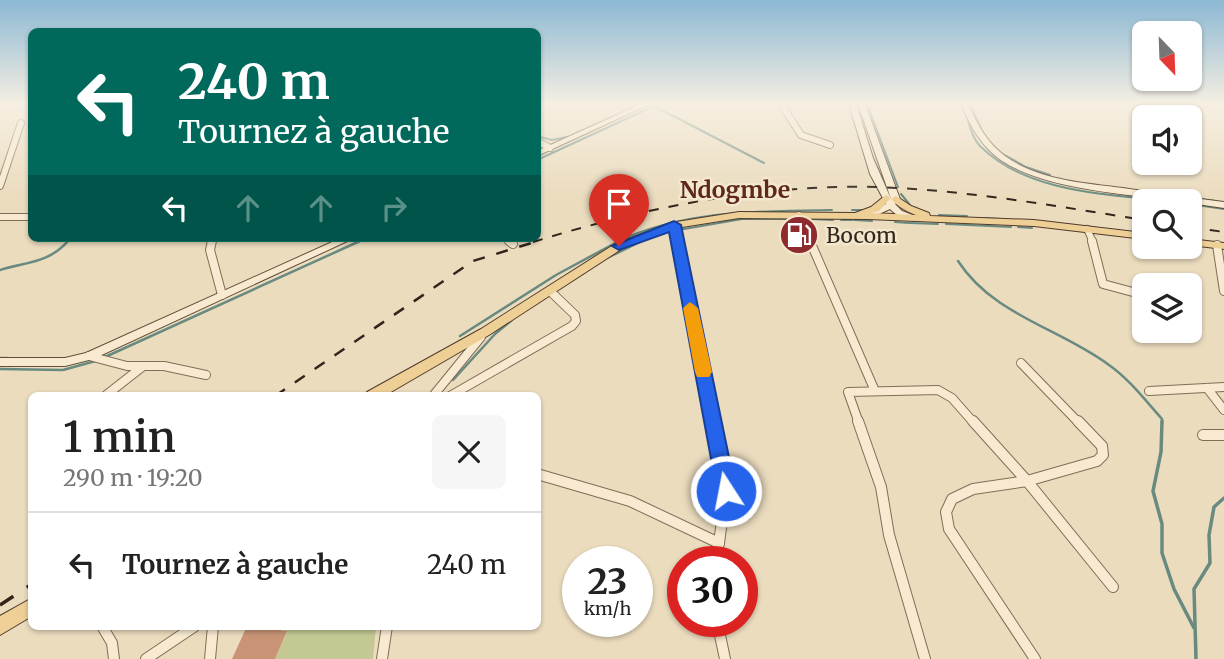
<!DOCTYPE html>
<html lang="fr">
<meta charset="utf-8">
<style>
:root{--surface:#fff;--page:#f6f6f6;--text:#222;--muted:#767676;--line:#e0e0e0}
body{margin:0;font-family:Merriweather,serif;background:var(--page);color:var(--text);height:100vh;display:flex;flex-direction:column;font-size:26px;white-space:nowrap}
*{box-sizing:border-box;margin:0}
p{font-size:23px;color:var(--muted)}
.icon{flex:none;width:38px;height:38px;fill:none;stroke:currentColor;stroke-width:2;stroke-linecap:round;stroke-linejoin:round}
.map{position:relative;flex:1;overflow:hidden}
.details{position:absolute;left:28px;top:392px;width:513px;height:238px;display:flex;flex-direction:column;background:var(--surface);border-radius:10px;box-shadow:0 2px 5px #0004}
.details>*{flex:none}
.banner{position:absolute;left:28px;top:28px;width:513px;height:214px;border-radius:10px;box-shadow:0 2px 5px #0004;background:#00695c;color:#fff;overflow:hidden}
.needle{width:46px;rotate:157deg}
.tools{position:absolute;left:1132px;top:21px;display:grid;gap:14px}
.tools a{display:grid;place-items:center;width:70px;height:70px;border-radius:10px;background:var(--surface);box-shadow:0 2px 5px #0004;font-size:35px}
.speed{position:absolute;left:562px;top:546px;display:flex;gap:14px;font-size:35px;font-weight:700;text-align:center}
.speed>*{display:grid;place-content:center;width:91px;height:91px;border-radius:50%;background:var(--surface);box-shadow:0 2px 5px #0004;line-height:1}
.speed small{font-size:18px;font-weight:400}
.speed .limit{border:10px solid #d22;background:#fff;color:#111}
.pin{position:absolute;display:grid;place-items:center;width:60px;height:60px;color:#fff;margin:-72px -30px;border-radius:50% 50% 50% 0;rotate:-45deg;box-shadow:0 0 7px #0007}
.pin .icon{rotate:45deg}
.me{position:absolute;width:77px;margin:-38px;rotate:349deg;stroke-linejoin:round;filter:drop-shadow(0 0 5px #0008)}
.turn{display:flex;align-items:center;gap:24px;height:147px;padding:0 35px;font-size:32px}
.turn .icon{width:91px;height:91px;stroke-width:2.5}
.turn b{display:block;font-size:49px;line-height:60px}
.lanes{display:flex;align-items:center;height:66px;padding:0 35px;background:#0003;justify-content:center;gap:35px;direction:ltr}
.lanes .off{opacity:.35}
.round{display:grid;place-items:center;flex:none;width:74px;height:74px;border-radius:10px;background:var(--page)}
.headline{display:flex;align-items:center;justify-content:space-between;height:119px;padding:0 35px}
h1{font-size:42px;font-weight:600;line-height:52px}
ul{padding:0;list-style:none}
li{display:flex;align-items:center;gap:21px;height:105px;padding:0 35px;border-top:2px solid var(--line)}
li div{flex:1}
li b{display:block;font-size:26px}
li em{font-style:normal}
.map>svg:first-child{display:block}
.green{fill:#c4c893}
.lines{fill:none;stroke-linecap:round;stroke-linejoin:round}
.stream-far2{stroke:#698a80;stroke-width:2}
.stream-far1{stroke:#698a80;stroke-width:2.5}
.stream{stroke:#698a80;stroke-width:3.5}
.building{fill:#c89475}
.street-far2-casing{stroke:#826d58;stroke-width:8}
.street-far1-casing{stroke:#826d58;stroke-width:10}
.street-casing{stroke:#826d58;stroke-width:12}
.secondary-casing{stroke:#644e3b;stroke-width:2}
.primary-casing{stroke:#503b2c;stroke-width:2}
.street-far2{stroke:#f7ead0;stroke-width:6}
.street-far1{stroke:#f7ead0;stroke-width:8}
.street{stroke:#f7ead0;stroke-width:10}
.secondary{fill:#f7ead0;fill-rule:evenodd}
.primary{fill:#eecf96;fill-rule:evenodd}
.rail-far2{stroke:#32261c;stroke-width:2;stroke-dasharray:10 10;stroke-linecap:butt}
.rail-far1{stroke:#32261c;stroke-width:2.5;stroke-dasharray:12 12;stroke-linecap:butt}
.rail{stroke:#32261c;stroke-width:3.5;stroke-dasharray:16 16;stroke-linecap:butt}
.route{fill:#2563eb;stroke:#184099;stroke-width:2}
.slow{fill:#f59e0b}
.labels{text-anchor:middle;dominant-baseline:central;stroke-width:5;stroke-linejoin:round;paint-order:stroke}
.poi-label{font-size:21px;fill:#32261c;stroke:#f3e7cd;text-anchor:start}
.far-district-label{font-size:23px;font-weight:bold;fill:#5d281d;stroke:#f3e7cd}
</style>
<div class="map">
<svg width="1224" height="659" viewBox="0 0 1224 659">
<rect width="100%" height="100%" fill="#ebdcbe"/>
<!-- green -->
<polygon class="green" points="285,627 376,627 373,659 275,659 287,632 281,631"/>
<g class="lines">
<!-- stream-far2 -->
<g class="stream-far2">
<polyline points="867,104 898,187"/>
<polyline points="970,104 983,133"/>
<path d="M967 117C970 127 973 139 980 146 1027 193 1107 194 1168 201"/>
<polyline points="537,136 552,140 567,137"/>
<polyline points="1001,153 1026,167 1050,175"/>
<polyline points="537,160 654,106 764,163"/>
<polyline points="1147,191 1216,201"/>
<polyline points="901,194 910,205"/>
<polyline points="1190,204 1224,209"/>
<polyline points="852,210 862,210"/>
<polyline points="939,215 967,216"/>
<polyline points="984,218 1001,219"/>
<polyline points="811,219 833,220"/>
<polyline points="841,220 852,220"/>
<polyline points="854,220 872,221"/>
<polyline points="895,222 909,223"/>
<polyline points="910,223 938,224"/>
<polyline points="946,224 1011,227"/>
<polyline points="1018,227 1032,228"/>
<polyline points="661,233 742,219 794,219"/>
<polyline points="66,242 70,238"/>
<polyline points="356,242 366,238"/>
<path d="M616 242C685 210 757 211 832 210"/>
<polyline points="638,242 645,239"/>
</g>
<!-- stream-far1 -->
<g class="stream-far1">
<polyline points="607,258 642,241"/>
<path d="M958 261C993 315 1059 328 1109 365 1129 379 1145 400 1162 419V423"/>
<path d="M0 270C26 262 49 263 68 241"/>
<polyline points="460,336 556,275 619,241"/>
<polyline points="105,357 360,241"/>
<polyline points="0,358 7,358"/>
<polyline points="0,369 63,370 99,360"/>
<polyline points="453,380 495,334 512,320"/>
</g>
<!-- stream -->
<g class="stream">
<polyline points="1162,421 1161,452 1153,491 1162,524 1162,553 1174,589 1194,628"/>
<polyline points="1196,659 1194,589 1210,563 1209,535 1214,507 1224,498"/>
</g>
</g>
<!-- building -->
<polygon class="building" points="247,626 285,626 281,631 287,631 275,659 232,659"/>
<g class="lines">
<!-- street-far2 casing -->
<g class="street-far2-casing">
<g id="street-far2">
<polyline points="781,104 801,135 830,145"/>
<polyline points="537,141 550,148"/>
<polyline points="0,186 21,123"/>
<polyline points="799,215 811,242"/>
<polyline points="0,217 32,217"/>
<polyline points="674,225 677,242"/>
<polyline points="1087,229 1093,242"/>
<polyline points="505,238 511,242"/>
<polyline points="212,242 213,238"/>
</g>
</g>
<!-- street-far1 casing -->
<g class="street-far1-casing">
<g id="street-far1">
<polyline points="212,241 210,250 222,295"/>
<polyline points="509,241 513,244"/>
<polyline points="677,241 713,423"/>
<polyline points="810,241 875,391"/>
<polyline points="1092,241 1103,284 1144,295"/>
<polyline points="1217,245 1224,291"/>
<polyline points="1181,280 1182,285"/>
<polyline points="89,356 127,366 164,366 206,375"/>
<polyline points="1021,363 1079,423"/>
<polyline points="1207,388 1224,410"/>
<polyline points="1149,391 1224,387"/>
<polyline points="105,396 142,367"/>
<polyline points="433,396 481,337"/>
<polyline points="450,396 572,326 576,321 575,315 550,291"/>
<polyline points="859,423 848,392 938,390 952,398 974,423"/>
</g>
</g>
<!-- street casing -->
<g class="street-casing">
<g id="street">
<polyline points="712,421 726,491 719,543 713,562"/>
<polyline points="858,421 881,487 889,535 925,659"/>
<polyline points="973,421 1027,481 1113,587"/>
<polyline points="1203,435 1224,435"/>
<polyline points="537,474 630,501 719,543"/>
<polyline points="717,621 725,659"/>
<polyline points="102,626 112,643 114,659"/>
<polyline points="146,659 195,626"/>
<polyline points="210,659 213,626"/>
<polyline points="382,659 387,626"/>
<polyline points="1035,659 949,529 946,512 952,499 973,489 1027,481 1097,461 1103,455 1102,446 1078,421"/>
</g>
</g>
<!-- secondary casing -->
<g class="secondary-casing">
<g id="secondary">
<polygon points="641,104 650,104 537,156 537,151"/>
<path d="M849 104H856L873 158 891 199 858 104H865L900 199 895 204 902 211 915 216V220C906 221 897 216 890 209L868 219 864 216 886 204 870 174Z"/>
<path d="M961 104H968C977 124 987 143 1005 156 1038 180 1083 183 1123 188 1157 193 1190 198 1224 202V208L1190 203V201H1180C1127 194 1026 189 989 150 976 137 968 120 961 104Z"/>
<polygon points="341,238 354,238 93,359 65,366 0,366 0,358 65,358 86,353"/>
</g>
</g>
<!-- primary casing -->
<g class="primary-casing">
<g id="primary">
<path d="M886 195 891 198 889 200 879 211 871 213 916 215C906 211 898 207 891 199L896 196 911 206 929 213 930 216 1034 220 1144 233V239L1034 226 868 219 739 218 676 228 623 248 489 335 384 396H366L367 392 481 329 615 244 670 223 739 212 855 213 871 207Z"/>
<polygon points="1190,239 1224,243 1224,249 1190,245"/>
<polygon points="32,598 32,616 0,635 0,616"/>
</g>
</g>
<!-- street-far2 -->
<use href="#street-far2" class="street-far2"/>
<!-- street-far1 -->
<use href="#street-far1" class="street-far1"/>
<!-- street -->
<use href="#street" class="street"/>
<!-- secondary -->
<use href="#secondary" class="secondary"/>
<!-- primary -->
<use href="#primary" class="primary"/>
<!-- rail-far2 -->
<g class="rail-far2">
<polyline points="1190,227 1224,232"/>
<path d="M533 242C643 208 760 184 876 187 966 190 1055 206 1144 220"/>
</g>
<!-- rail-far1 -->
<polyline class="rail-far1" points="275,396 473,261 538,241"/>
<!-- rail -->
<polyline class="rail" points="0,605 32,584"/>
</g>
<!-- sky -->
<linearGradient id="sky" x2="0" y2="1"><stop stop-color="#8bb8d3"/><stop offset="0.53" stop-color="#f6efe2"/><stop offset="1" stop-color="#f6efe2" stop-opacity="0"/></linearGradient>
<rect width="1224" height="196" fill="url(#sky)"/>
<!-- route -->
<polygon class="route" points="674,221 681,225 736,491 733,497 726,499 719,497 717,491 669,232 619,250 612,246"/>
<!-- slow -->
<polygon class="slow" points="690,302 698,308 712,372 709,377 697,377 695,372 683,308"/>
<!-- icons -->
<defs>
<g id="fuel-disc" transform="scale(2.0125)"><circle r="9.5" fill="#8f2a2f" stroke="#f3e7cd"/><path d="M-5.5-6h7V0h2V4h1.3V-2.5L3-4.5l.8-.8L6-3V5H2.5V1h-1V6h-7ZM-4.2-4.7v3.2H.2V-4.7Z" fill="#fff"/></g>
</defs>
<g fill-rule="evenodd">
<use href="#fuel-disc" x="799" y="235"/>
</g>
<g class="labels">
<!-- poi labels -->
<g class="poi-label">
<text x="826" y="235">Bocom</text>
</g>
<!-- far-district labels -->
<g class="far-district-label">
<text x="735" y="189">Ndogmbe</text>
</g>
</g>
</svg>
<div class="tools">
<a><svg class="needle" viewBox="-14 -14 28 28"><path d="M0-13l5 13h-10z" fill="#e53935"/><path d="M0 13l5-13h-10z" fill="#767676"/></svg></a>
<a><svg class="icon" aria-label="sound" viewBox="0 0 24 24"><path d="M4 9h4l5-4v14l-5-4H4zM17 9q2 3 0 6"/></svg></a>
<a><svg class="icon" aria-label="search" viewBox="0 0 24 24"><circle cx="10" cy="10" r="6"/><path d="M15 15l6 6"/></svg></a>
<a><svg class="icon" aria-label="layers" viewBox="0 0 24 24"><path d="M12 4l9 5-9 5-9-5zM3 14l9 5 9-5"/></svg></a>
</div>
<div class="speed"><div>23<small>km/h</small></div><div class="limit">30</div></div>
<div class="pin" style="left:619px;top:246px;background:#d93025"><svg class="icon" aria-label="arrive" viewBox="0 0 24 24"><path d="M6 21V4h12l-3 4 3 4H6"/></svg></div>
<svg class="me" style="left:726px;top:491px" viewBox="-20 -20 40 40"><circle r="17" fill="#2563eb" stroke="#fff" stroke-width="3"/><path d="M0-11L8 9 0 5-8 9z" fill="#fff"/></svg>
<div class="banner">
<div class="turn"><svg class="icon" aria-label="left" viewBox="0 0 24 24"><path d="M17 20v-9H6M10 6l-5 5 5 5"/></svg><div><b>240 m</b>Tournez à gauche</div></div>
<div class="lanes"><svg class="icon" aria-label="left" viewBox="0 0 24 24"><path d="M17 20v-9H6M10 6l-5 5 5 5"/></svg><svg class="icon off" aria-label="ahead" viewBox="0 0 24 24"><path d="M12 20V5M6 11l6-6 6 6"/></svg><svg class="icon off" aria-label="ahead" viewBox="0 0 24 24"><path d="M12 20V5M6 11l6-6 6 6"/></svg><svg class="icon off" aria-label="right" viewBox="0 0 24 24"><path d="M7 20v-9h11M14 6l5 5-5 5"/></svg></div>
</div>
<section class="details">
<div class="headline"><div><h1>1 min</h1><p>290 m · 19:20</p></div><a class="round"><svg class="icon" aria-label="close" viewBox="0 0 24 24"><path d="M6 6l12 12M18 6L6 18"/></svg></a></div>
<ul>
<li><svg class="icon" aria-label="left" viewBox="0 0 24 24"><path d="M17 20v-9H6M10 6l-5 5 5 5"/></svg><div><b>Tournez à gauche</b></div><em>240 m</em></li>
</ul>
</section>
</div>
